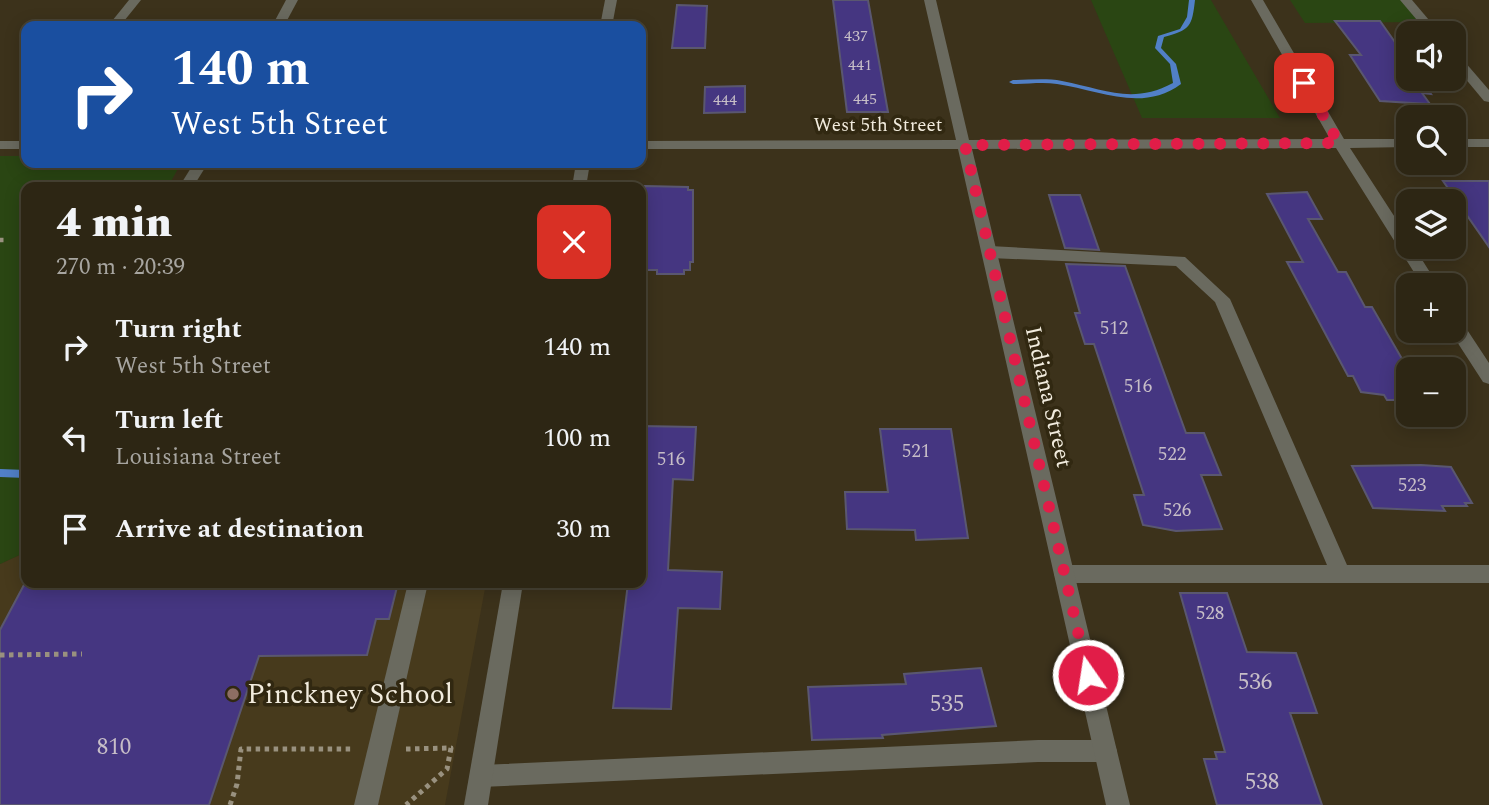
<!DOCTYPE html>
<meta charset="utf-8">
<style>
:root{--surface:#2d2614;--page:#352e1d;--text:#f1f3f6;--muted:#a7a5a0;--line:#484334}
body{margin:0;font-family:Spectral,serif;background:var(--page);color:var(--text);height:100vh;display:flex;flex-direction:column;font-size:26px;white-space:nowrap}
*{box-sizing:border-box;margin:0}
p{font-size:23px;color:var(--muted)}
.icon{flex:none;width:38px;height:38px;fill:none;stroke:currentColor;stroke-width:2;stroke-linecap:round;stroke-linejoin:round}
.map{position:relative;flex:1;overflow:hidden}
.side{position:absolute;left:21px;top:182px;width:625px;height:406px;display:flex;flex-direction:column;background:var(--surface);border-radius:14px;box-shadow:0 4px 18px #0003,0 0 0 2px var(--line)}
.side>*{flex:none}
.top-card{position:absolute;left:21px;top:21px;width:625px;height:147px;border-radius:14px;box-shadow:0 4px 18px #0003,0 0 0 2px var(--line);background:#1a4fa0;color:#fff;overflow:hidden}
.tools{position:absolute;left:1396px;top:21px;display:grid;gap:14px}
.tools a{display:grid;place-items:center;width:70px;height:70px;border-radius:14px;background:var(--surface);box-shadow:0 4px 18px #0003,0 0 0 2px var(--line);font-size:35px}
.pin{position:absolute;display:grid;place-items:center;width:60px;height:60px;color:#fff;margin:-30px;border-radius:14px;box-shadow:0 4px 10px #0006}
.me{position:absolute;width:77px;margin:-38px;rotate:347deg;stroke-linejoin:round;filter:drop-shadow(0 0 5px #0008)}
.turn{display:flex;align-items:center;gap:24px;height:147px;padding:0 35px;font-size:32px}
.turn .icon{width:91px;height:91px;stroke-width:2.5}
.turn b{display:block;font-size:49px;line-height:60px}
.round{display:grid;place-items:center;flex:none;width:74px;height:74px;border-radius:14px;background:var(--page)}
.summary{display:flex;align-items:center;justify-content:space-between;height:119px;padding:0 35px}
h1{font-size:42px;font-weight:800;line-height:52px}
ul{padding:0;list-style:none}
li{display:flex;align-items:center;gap:21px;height:91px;padding:0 35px}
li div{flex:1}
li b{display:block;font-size:26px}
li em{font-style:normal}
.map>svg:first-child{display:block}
.built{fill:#473a1c}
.green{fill:#2a4613}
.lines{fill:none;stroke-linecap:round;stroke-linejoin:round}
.stream{fill:#5180c7;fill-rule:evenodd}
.building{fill:#453681;stroke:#5a5770;stroke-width:2}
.path-far1{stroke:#99917f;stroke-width:4.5;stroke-dasharray:3.5 3.5;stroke-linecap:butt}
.path{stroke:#99917f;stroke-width:5;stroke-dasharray:4.5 4.5;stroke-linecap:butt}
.service{fill:#6a6a5f;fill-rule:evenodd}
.minor{fill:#6a6a5f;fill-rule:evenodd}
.route{stroke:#e11d48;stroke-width:12;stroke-dasharray:0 21.6}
.education-dot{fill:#8d6e63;stroke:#312811;stroke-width:2.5}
.labels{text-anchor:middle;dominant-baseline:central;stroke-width:7;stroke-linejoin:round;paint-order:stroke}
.far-number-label{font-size:16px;fill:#c7bec7}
.far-street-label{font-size:19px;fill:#f2ecde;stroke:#312811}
.number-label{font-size:19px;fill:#c7bec7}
.street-label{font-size:23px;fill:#f2ecde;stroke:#312811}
.near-number-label{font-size:23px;fill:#c7bec7}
.near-poi-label{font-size:28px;fill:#f2ecde;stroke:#312811;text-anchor:start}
</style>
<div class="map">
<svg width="1489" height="805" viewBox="0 0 1489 805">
<rect width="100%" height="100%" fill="#3c321b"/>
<!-- built -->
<polygon class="built" points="26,552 26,583 486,583 445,805 0,805 0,564"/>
<!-- green -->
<g class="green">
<polygon points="1091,0 1211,0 1280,118 1142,118"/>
<polygon points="1290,0 1404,0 1421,22 1305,23"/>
<polygon points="0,156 26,156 26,163 181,163 168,187 26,187 26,552 0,564"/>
</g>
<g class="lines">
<!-- stream -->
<g class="stream">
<path d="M1189 0H1195C1192 27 1190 30 1164 37L1161 48 1176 64 1181 84C1142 113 1099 90 1057 84 1043 82 1028 84 1013 84L1009 82 1013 80C1029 80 1046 78 1062 81 1104 89 1132 105 1173 83L1170 64 1155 48 1158 36 1180 29 1187 17Z"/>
<polygon points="0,469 26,470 26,478 0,477"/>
</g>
</g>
<!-- building -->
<g class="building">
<polygon points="833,0 868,0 888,112 847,112"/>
<polygon points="677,5 707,6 705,48 672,48"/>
<polygon points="1335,21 1380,21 1409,62 1409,79 1421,79 1431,94 1422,93 1430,104 1380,101 1350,55 1361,55"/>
<polygon points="745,86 745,112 704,113 705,87"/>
<polygon points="1443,181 1489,181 1489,247"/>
<polygon points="645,186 688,187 688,190 693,190 693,262 690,262 690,270 684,270 684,274 657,274 657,270 640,270"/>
<polygon points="1307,192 1322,219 1308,219 1338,272 1346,272 1365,307 1372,307 1409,371 1409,400 1387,400 1384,395 1361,392 1353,376 1348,376 1287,262 1303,262 1267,194"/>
<polygon points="1049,195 1080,195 1099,250 1065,248"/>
<polygon points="1066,264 1125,266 1186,433 1204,433 1221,475 1201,475 1222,529 1176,531 1143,525 1134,495 1144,495 1094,344 1085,344 1075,313 1080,313"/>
<polygon points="640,426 696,427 693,480 673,479 668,570 722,572 720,609 678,608 671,709 613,708 628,583 640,583"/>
<polygon points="880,429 951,429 968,538 916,540 915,530 847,529 845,492 888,492"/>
<polygon points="1421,465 1451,467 1472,503 1465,503 1467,506 1442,506 1445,511 1373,508 1352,466"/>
<polygon points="25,583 398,583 389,619 376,619 367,655 259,656 209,805 0,805 0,630"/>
<polygon points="1180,593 1227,593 1247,652 1296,653 1317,713 1290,713 1322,805 1217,805 1204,759 1217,759 1215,752 1225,752"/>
<polygon points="981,668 996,726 882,735 883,738 812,740 808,687 906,684 904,674"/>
</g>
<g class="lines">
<!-- path-far1 -->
<polyline class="path-far1" points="0,240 6,240"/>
<!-- path -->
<g class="path">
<polyline points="0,655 82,654"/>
<polyline points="406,749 451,748 447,769 406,805"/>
<polyline points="230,805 237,784 241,749 354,749"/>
</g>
<!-- service -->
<g class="service">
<polygon points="129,0 141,0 120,26 108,26"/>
<polygon points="1400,0 1412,0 1440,33 1428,33"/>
<polygon points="1454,53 1458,54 1489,90 1489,102 1484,101 1454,65"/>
<polygon points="990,246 1185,257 1230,299 1347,565 1489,565 1489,583 1064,583 1057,581 1054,574 1057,567 1064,565 1327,565 1215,302 1176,266 990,258 982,252"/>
<polygon points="408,583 428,583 378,805 354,805"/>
<polygon points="1038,740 1106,740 1114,743 1117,751 1114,759 1106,762 1038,762 481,787 473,784 470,776 473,768 481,765"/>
</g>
<!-- minor -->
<g class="minor">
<polygon points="286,0 298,0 284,26 272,26"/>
<polygon points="605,0 617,0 612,26 600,26"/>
<polygon points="924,0 936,0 969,140 1330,139 1251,0 1263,0 1344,139 1409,139 1409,147 1350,148 1409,239 1409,247 1414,247 1438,285 1422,285 1336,148 972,149 1130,805 1106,805 958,149 640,149 640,141 956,140"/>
<rect x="1454" y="139" width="35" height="8"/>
<rect x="0" y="141" width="26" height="8"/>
<polygon points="194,163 208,163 193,187 179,187"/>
<polygon points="576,163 590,163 586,187 572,187"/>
<polygon points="1454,317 1460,319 1489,363 1489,384 1483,382 1450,331 1454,331"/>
<polygon points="503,583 523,583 488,805 464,805"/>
</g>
</g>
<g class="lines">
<!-- route -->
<polyline class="route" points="1088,675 965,145 1339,143 1304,83"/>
</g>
<!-- markers -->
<circle class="education-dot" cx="233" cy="694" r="7"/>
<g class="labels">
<!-- far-number labels -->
<g class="far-number-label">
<text x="856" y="36">437</text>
<text x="860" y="65">441</text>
<text x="865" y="99">445</text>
<text x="725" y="100">444</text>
</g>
<!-- far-street labels -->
<g class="far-street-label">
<text x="878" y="125">West 5th Street</text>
</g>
<!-- number labels -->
<g class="number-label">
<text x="1114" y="328">512</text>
<text x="1138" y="386">516</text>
<text x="916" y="451">521</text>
<text x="1172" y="454">522</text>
<text x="671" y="459">516</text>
<text x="1412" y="485">523</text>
<text x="1177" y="510">526</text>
<text x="1210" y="613">528</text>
</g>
<!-- street labels -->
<g class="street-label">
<text transform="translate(1048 397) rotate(77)">Indiana Street</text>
</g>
<!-- near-number labels -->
<g class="near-number-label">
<text x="1255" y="682">536</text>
<text x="947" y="704">535</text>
<text x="114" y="747">810</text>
<text x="1262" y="782">538</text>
</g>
<!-- near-poi labels -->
<g class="near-poi-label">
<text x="247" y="694">Pinckney School</text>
</g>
</g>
</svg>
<div class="tools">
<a><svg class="icon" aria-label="sound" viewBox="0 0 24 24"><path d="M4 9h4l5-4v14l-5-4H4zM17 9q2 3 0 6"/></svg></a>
<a><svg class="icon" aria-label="search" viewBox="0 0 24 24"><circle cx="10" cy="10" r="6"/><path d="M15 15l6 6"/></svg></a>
<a><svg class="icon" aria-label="layers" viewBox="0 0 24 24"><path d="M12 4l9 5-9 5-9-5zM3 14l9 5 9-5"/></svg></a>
<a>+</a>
<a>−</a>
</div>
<div class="pin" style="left:1304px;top:83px;background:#d93025"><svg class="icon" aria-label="arrive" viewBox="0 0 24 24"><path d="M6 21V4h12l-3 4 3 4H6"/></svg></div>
<svg class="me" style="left:1088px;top:675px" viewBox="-20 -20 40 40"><circle r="17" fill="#e11d48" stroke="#fff" stroke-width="3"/><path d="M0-11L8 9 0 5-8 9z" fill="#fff"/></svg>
<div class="top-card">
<div class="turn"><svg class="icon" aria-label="right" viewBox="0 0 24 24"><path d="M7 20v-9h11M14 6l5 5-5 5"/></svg><div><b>140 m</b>West 5th Street</div></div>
</div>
<section class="side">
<div class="summary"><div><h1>4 min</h1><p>270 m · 20:39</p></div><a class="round" style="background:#d93025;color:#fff"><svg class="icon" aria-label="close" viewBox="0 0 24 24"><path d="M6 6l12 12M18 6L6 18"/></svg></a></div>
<ul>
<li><svg class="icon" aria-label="right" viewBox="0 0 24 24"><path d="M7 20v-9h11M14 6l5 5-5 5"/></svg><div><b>Turn right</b><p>West 5th Street</p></div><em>140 m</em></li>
<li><svg class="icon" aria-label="left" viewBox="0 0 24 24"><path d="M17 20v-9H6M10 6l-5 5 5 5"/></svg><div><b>Turn left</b><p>Louisiana Street</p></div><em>100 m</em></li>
<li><svg class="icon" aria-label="arrive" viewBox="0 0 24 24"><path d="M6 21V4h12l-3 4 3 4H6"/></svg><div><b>Arrive at destination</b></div><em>30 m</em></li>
</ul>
</section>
</div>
